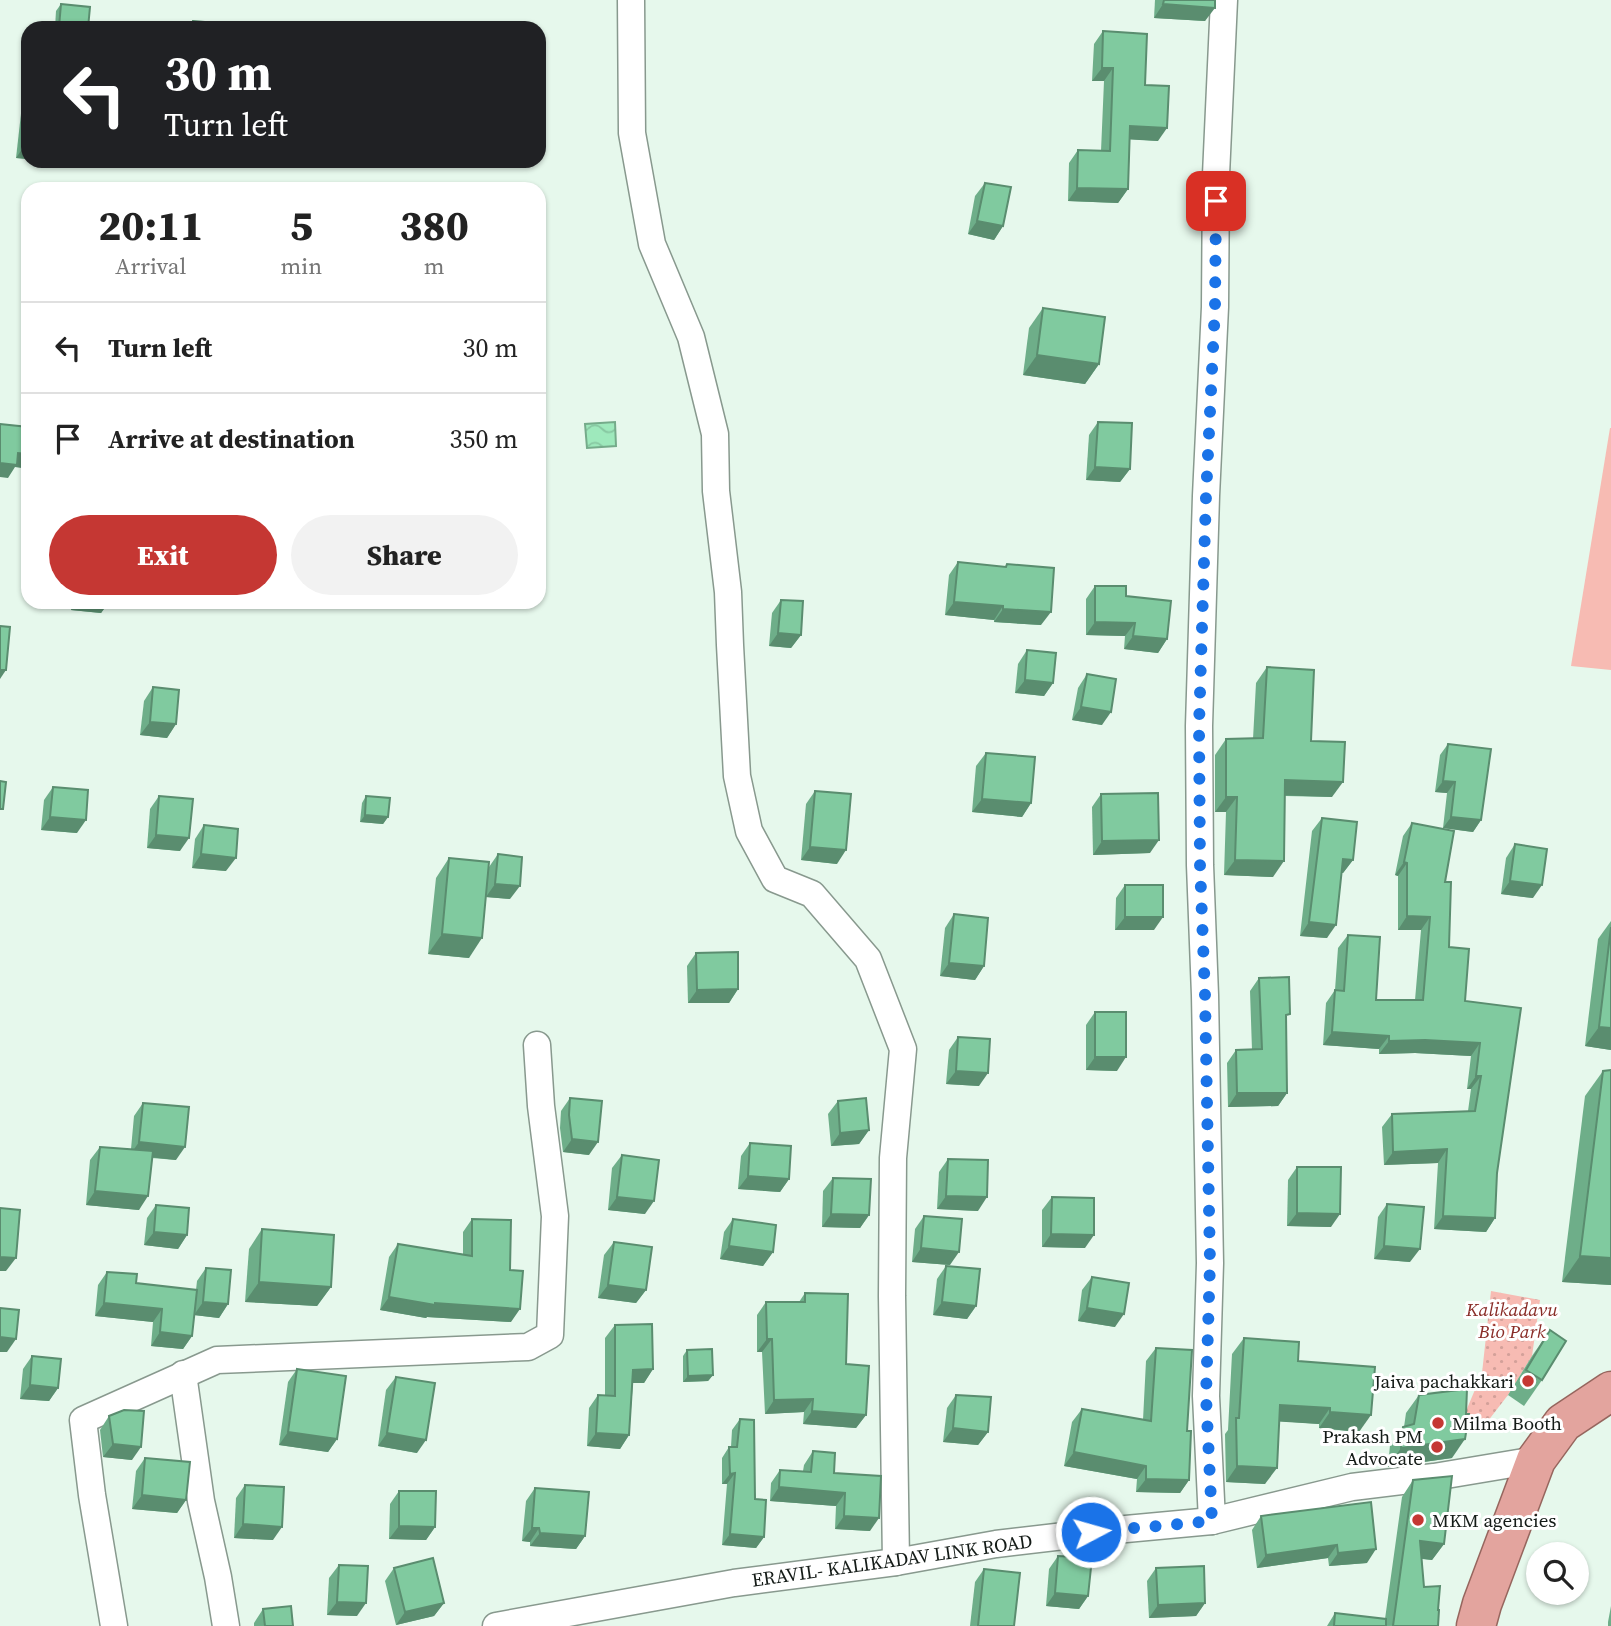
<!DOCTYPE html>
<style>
:root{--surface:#fff;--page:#f2f2f2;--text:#222;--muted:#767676;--line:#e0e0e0;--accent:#c53733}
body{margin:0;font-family:"Source Serif 4",serif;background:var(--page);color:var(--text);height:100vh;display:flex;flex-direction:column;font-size:26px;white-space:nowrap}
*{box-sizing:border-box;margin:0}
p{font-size:23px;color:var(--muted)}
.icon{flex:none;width:38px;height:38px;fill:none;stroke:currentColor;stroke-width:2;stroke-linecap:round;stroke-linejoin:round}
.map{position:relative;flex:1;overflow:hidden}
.drawer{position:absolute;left:21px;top:182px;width:525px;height:427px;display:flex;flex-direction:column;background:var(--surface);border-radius:21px;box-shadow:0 2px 5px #0004}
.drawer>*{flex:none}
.guide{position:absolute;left:21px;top:21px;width:525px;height:147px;border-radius:21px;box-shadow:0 2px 5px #0004;background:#202124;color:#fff;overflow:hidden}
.controls{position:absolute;left:1526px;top:1542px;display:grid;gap:14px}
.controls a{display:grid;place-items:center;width:63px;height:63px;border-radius:50%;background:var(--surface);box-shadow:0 2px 5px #0004;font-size:35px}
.pin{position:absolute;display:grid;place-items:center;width:60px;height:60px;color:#fff;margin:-30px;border-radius:14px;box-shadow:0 4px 10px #0006}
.me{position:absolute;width:77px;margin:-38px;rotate:84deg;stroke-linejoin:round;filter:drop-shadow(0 0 5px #0008)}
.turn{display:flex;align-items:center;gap:24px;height:147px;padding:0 28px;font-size:32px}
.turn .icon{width:91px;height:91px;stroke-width:2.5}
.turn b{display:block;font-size:49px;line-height:60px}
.eta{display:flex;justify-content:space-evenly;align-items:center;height:119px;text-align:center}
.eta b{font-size:42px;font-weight:800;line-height:49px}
.cta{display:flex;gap:14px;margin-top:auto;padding:14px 28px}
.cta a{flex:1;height:80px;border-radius:42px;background:var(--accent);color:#fff;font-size:28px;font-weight:800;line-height:80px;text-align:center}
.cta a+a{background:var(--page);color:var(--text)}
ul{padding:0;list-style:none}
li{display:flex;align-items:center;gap:21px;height:91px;padding:0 28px;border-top:2px solid var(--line)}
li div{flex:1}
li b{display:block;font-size:26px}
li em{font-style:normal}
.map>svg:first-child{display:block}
.green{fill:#f7bbb3}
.park{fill:url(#park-dots)}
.water{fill:url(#water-waves);stroke:#75ab8a;stroke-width:2}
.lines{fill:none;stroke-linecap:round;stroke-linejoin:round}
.minor-casing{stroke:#88998e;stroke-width:29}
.trunk-casing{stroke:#96665e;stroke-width:41}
.minor{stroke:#fff;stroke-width:26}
.trunk{stroke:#e3a49e;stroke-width:38}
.wall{fill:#6eae89}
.shaded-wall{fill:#5a8d6f}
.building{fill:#80ca9f;stroke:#5a8d6f;stroke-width:2}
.route{stroke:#1a73e8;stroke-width:12;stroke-dasharray:0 21.6}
.poi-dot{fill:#c53733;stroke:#fff;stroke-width:2.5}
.labels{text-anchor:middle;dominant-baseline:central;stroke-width:6;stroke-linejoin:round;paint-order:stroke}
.park-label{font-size:19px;font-style:italic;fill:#892c27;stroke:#fff}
.poi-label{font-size:19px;fill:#141b17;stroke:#fff;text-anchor:end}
.street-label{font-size:19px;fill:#141b17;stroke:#fff}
</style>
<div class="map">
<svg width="1611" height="1626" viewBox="0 0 1611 1626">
<defs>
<pattern id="park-dots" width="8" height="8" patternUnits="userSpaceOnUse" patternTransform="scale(1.75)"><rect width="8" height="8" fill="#f7bbb3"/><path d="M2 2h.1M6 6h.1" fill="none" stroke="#d3a099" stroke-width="1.8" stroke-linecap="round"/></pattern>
<pattern id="water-waves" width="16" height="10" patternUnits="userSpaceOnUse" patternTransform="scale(1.75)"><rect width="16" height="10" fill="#9ee9bc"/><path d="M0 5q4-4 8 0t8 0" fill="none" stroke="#87c7a1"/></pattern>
</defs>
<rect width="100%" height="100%" fill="#e6f8ec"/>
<!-- green -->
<polygon class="green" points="1610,428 1611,428 1611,670 1571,666"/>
<!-- park -->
<polygon class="park" points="1491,1291 1540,1300 1532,1356 1508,1395 1481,1430 1466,1411 1482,1373"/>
<!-- water -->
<polygon class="water" points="615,422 616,446 587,448 585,424"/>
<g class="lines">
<!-- minor casing -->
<g class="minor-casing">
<g id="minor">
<polyline points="631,0 632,133 652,244 691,337 715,434 716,491 728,592 730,645 737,776 749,831 775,879 812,894 868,959 903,1049 893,1158 892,1296 896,1562"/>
<polyline points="183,1374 201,1501 218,1577 226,1626"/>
<polyline points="1212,1521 1206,1396 1210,1263 1205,995 1200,865 1199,726 1206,496 1215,307 1216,175 1224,0"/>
<polyline points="114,1626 92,1495 83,1420 217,1360 528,1347 550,1335 555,1216 541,1106 537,1045"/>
<polyline points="496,1626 734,1583 896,1562 996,1544 1115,1530 1212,1521 1352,1487 1434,1477 1536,1460"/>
</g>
</g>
<!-- trunk casing -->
<g class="trunk-casing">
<polyline id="trunk" points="1476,1626 1482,1604 1536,1460 1563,1423 1611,1391"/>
</g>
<!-- minor -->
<use href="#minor" class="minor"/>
<!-- trunk -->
<use href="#trunk" class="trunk"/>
</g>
<!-- wall -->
<g class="wall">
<polygon points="1155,0 1215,0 1205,21 1154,18"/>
<polygon points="61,4 88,28 55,28 56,11"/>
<polygon points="1103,31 1145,85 1158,141 1130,139 1128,189 1118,203 1068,201 1069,163 1078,150 1101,151 1104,81 1092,81 1094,44"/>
<polygon points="28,81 28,159 16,158 24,87"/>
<polygon points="985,183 1003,226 994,240 968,234 975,196"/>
<polygon points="1043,308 1099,364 1085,384 1023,375 1029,328"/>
<polygon points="1098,422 1130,469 1120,482 1086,480 1089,435"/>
<polygon points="958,562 1005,567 1007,564 1041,625 994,622 994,620 945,615 949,575"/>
<polygon points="1095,586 1126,596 1167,639 1158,653 1124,649 1125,636 1086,635 1086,599"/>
<polygon points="781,600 801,635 791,648 769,646 772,613"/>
<polygon points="71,602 109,602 101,613 71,610"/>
<polygon points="1027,650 1053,683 1044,696 1015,693 1018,664"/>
<polygon points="1267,667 1311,741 1332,797 1285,796 1273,877 1224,875 1226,812 1215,812 1215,755 1226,739 1253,739 1256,683"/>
<polygon points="1087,674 1102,725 1072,720 1078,688"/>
<polygon points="153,687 176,724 167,738 140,735 144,701"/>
<polygon points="1448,744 1481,820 1473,832 1443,828 1447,793 1435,792 1440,755"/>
<polygon points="986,753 1031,803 1022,817 972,812 976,766"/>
<polygon points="53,787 77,833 41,830 44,800"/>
<polygon points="815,791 837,864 801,860 806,804"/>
<polygon points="1101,794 1150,853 1093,855 1092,807"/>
<polygon points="159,796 180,851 147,848 150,809"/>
<polygon points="366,796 388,817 383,824 360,822 362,803"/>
<polygon points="1322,818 1353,860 1343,873 1341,873 1327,938 1300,936 1312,831"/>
<polygon points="1412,823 1445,882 1449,947 1465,1001 1521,1008 1497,1173 1495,1218 1486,1232 1434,1229 1438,1163 1384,1165 1382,1127 1392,1114 1468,1111 1471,1089 1467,1089 1471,1056 1415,1053 1379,1054 1379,1049 1323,1045 1326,1003 1335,990 1338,948 1348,935 1376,1000 1415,1000 1421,930 1398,930 1398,876 1395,875 1403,836"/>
<polygon points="204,825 226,871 192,868 195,839"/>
<polygon points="1515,844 1533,898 1501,894 1506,858"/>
<polygon points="498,854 510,899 486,897 469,958 428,954 436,878 449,858 489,867"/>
<polygon points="1125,885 1154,930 1115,930 1116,898"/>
<polygon points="954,914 984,966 975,980 940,976 945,928"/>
<polygon points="1611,921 1611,1050 1585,1046 1598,939"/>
<polygon points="696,953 738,989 729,1003 688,1003 687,966"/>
<polygon points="1259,978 1286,1020 1287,1093 1278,1106 1228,1107 1227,1063 1236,1050 1252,1050 1250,991"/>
<polygon points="1095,1012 1117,1071 1086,1070 1086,1025"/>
<polygon points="958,1037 979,1086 946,1084 949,1050"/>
<polygon points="1611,1070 1611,1285 1562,1282 1585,1096 1603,1071"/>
<polygon points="570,1098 589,1155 563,1152 560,1128 561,1111"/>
<polygon points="838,1101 869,1130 859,1144 831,1146 828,1114"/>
<polygon points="143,1103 176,1160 152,1158 139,1210 86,1205 90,1160 100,1147 131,1149 134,1116"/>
<polygon points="750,1143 789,1179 780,1192 738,1189 741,1156"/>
<polygon points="622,1155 645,1214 608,1210 612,1168"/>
<polygon points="948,1159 978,1211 937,1209 939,1172"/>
<polygon points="1297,1167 1331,1227 1287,1226 1288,1180"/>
<polygon points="833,1178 869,1215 860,1228 822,1227 823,1191"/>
<polygon points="1052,1197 1085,1248 1042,1247 1042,1210"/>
<polygon points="1387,1204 1410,1262 1374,1259 1378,1217"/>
<polygon points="156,1205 187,1235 178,1249 144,1245 147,1218"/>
<polygon points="924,1216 950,1265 912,1262 915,1229"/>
<polygon points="472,1219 510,1270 511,1322 427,1317 426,1318 380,1310 389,1257 398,1244 463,1254 463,1232"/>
<polygon points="733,1219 773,1252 763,1266 720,1259 724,1232"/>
<polygon points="262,1229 331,1287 317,1306 245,1302 249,1249"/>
<polygon points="614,1242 646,1290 636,1303 598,1298 604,1255"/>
<polygon points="946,1266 976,1306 967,1319 933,1315 937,1279"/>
<polygon points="206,1268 228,1304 219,1318 194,1315 192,1336 183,1349 151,1346 153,1322 95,1316 98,1285 107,1272 136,1283 196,1290 197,1281"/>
<polygon points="1092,1277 1115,1327 1078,1321 1082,1290"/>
<polygon points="805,1293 846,1364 866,1415 856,1428 803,1424 804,1412 765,1414 762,1352 757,1352 757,1315 766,1302 799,1302"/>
<polygon points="615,1325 653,1369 644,1383 633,1383 629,1435 620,1449 587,1446 589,1408 598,1395 605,1396 605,1338"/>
<polygon points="1550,1330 1542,1380 1524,1406 1508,1395 1532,1356"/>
<polygon points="1244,1338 1298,1361 1359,1432 1319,1428 1319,1424 1279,1421 1265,1484 1226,1482 1225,1434 1228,1430 1232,1354"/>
<polygon points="1156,1348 1189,1480 1180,1493 1136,1492 1137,1479 1064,1466 1072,1422 1082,1409 1143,1420 1146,1361"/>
<polygon points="687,1350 713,1375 708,1381 683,1382 683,1356"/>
<polygon points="32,1356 58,1388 49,1401 20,1399 23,1369"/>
<polygon points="297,1369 337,1439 328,1452 279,1445 288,1382"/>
<polygon points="396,1377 417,1453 378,1446 386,1390"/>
<polygon points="956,1395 988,1432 978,1445 943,1442 947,1408"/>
<polygon points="1419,1395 1452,1458 1388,1467 1390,1445 1404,1427 1406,1413"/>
<polygon points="109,1416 132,1460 103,1457 100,1430"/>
<polygon points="740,1419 764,1537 756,1548 722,1545 727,1484 722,1484 722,1458 729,1447 731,1447 732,1430"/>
<polygon points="813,1451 834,1473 870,1531 835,1529 836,1506 770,1501 771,1483 780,1470 803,1471 804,1465"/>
<polygon points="145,1458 186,1500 177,1513 132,1509 136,1471"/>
<polygon points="1413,1480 1444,1544 1432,1560 1422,1559 1424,1587 1438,1610 1438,1626 1327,1626 1335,1613 1385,1619 1402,1497"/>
<polygon points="245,1485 273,1540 234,1538 236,1498"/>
<polygon points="535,1488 585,1536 576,1549 530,1546 530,1542 522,1541 526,1501"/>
<polygon points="399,1491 435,1527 426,1540 389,1539 390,1504"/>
<polygon points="1371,1502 1367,1563 1329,1566 1328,1558 1257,1568 1252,1530 1261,1516"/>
<polygon points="1058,1556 1088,1596 1079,1609 1046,1606 1049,1569"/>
<polygon points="339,1565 357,1616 327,1615 329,1578"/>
<polygon points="394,1568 444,1603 434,1616 396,1625 385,1581"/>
<polygon points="1156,1568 1205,1603 1196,1616 1149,1618 1147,1581"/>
<polygon points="984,1569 1014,1626 970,1626 975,1582"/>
<polygon points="1611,1606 1611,1626 1608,1626 1608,1622"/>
<polygon points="263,1609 293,1626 254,1626 254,1623"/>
</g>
<!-- shaded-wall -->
<g class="shaded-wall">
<polygon points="1163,4 1215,8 1205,21 1154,18"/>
<polygon points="1102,68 1113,68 1104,81 1092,81"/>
<polygon points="1130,126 1167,128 1158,141 1121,139"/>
<polygon points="25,145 28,145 28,159 16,158"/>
<polygon points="1077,188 1128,189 1118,203 1068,201"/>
<polygon points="977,221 1003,226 994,240 968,234"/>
<polygon points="1037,355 1099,364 1085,384 1023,375"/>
<polygon points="18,453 28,454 28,469 15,467 8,478 0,477 0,463"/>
<polygon points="1095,467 1130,469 1120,482 1086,480"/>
<polygon points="76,602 109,602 101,613 71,610"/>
<polygon points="954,602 1003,606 994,620 945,615"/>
<polygon points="1003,609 1051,612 1041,625 994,622"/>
<polygon points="1095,622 1135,623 1125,636 1086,635"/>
<polygon points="778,633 801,635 791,648 769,646"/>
<polygon points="1133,636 1167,639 1158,653 1124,649"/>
<polygon points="0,670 6,670 0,679"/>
<polygon points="1025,680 1053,683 1044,696 1015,693"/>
<polygon points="1081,707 1111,712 1102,725 1072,720"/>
<polygon points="150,722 176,724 167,738 140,735"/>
<polygon points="1285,780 1343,782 1332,797 1274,795"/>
<polygon points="1443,781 1455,782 1447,793 1435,792"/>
<polygon points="1226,797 1237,797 1226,812 1215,812"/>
<polygon points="982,799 1031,803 1022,817 972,812"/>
<polygon points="365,815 388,817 383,824 360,822"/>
<polygon points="50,817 86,820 77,833 41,830"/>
<polygon points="1451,817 1481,820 1473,832 1443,828"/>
<polygon points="156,835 189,838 180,851 147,848"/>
<polygon points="1159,840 1150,853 1093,855 1102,841"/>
<polygon points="810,847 846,850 837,864 801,860"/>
<polygon points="201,854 236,858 226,871 192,868"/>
<polygon points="1343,859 1353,860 1343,873 1333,872"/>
<polygon points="1235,860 1284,861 1273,877 1224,875"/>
<polygon points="1404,862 1407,863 1398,876 1395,875"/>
<polygon points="1510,881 1542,885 1533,898 1501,894"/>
<polygon points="495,884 520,886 510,899 486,897"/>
<polygon points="1407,916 1430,917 1421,930 1398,930"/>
<polygon points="1125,917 1163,917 1154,930 1115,930"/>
<polygon points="1309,922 1336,925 1327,938 1300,936"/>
<polygon points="442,934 482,938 469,958 428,954"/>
<polygon points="949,963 984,966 975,980 940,976"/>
<polygon points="738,989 729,1003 688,1003 697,990"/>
<polygon points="1599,1027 1611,1028 1611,1050 1585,1046"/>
<polygon points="1332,1032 1389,1036 1379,1049 1323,1045"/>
<polygon points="1425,1040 1480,1043 1471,1056 1415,1053 1379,1054 1389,1041"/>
<polygon points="1095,1057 1126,1057 1117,1071 1086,1070"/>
<polygon points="956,1071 988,1073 979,1086 946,1084"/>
<polygon points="1476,1076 1481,1076 1471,1089 1467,1089"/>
<polygon points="1237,1093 1287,1093 1278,1106 1228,1107"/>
<polygon points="869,1130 859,1144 831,1146 840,1133"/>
<polygon points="572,1139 598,1142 589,1155 563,1152"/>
<polygon points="139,1142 185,1147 176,1160 130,1155"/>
<polygon points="1447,1149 1438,1163 1384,1165 1393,1152"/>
<polygon points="748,1176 789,1179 780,1192 738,1189"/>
<polygon points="95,1191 148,1196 139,1210 86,1205"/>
<polygon points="946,1196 987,1197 978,1211 937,1209"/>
<polygon points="617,1197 654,1201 645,1214 608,1210"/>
<polygon points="1297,1213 1340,1214 1331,1227 1287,1226"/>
<polygon points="831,1214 869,1215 860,1228 822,1227"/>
<polygon points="1443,1216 1495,1218 1486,1232 1434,1229"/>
<polygon points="154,1232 187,1235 178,1249 144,1245"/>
<polygon points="1051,1234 1094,1235 1085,1248 1042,1247"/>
<polygon points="729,1246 773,1252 763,1266 720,1259"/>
<polygon points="1384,1246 1420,1249 1410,1262 1374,1259"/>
<polygon points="921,1248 959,1252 950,1265 912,1262"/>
<polygon points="1580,1256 1611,1258 1611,1285 1562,1282"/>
<polygon points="0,1257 16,1258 6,1271 0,1271"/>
<polygon points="259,1282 331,1287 317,1306 245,1302"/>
<polygon points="608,1285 646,1290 636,1303 598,1298"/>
<polygon points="389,1297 520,1309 511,1322 427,1317 426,1318 380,1310"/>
<polygon points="203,1302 228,1304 219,1318 194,1315"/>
<polygon points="942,1302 976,1306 967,1319 933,1315"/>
<polygon points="104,1303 162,1309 153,1322 95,1316"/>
<polygon points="1087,1308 1124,1314 1115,1327 1078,1321"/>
<polygon points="160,1332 192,1336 183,1349 151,1346"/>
<polygon points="0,1337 16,1339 7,1352 0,1352"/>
<polygon points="767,1339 772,1339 762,1352 757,1352"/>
<polygon points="653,1369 644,1383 624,1383 633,1370"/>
<polygon points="713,1375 708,1381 683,1382 688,1376"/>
<polygon points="30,1385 58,1388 49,1401 20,1399"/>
<polygon points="813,1399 804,1412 765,1414 774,1400"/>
<polygon points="1280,1405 1330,1408 1319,1424 1268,1421"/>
<polygon points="812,1411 866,1415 856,1428 803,1424"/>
<polygon points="1330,1412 1371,1415 1359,1432 1319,1428"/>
<polygon points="953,1428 988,1432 978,1445 943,1442"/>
<polygon points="288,1432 337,1439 328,1452 279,1445"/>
<polygon points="387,1433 426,1440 417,1453 378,1446"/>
<polygon points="596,1433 629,1435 620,1449 587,1446"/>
<polygon points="1465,1439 1452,1458 1388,1467 1401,1448"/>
<polygon points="113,1444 141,1447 132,1460 103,1457"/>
<polygon points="1074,1452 1146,1466 1137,1479 1064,1466"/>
<polygon points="1237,1466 1277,1468 1265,1484 1226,1482"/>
<polygon points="735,1473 727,1484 722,1484 730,1474"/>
<polygon points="1146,1479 1189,1480 1180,1493 1136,1492"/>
<polygon points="779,1487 845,1493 836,1506 770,1501"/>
<polygon points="142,1495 186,1500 177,1513 132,1509"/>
<polygon points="844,1516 879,1518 870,1531 835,1529"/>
<polygon points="243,1524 282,1527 273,1540 234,1538"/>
<polygon points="399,1526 435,1527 426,1540 389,1539"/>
<polygon points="532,1528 539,1528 530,1542 522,1541"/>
<polygon points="540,1533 585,1536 576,1549 530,1546"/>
<polygon points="730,1534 764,1537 756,1548 722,1545"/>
<polygon points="1420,1541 1444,1544 1432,1560 1409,1557"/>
<polygon points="1337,1545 1328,1558 1257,1568 1266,1555"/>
<polygon points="1376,1549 1367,1563 1329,1566 1338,1553"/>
<polygon points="1055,1593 1088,1596 1079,1609 1046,1606"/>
<polygon points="337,1602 366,1603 357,1616 327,1615"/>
<polygon points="444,1603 434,1616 396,1625 405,1612"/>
<polygon points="1205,1603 1196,1616 1149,1618 1158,1605"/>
</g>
<!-- building -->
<g class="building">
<polygon points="1164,0 1215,0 1215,8 1163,4"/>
<polygon points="61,4 90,7 88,28 59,27"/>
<polygon points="193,21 216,23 216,28 192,28"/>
<polygon points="1103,31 1147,34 1145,85 1169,86 1167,128 1130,126 1128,189 1077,188 1078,150 1110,151 1113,68 1102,68"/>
<polygon points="28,118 28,145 25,145"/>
<polygon points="985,183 1011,187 1003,226 977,221"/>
<polygon points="1043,308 1105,317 1099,364 1037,355"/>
<polygon points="1098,422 1132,423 1130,469 1095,467"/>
<polygon points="0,424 28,427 28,454 18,453 17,465 0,463"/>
<polygon points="958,562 1006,567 1007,564 1054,568 1051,612 1003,609 1003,606 954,602"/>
<polygon points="1095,586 1126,586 1126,596 1171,601 1167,639 1133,636 1135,623 1095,622"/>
<polygon points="781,600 803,601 801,635 778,633"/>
<polygon points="0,626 10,627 6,670 0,670"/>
<polygon points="1027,650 1056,653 1053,683 1025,680"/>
<polygon points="1267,667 1314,670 1311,741 1345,742 1343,782 1285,780 1284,861 1235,860 1237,797 1226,797 1226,739 1263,738"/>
<polygon points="1087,674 1116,679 1111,712 1081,707"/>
<polygon points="153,687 179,690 176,724 150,722"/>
<polygon points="1448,744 1491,749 1481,820 1451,817 1455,782 1443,781"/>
<polygon points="986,753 1035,757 1031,803 982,799"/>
<polygon points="0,781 6,782 3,809 0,809"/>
<polygon points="53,787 88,790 86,820 50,817"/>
<polygon points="815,791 851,794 846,850 810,847"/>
<polygon points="1158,793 1159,840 1102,841 1101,794"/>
<polygon points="159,796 193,799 189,838 156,835"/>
<polygon points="366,796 390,798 388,817 365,815"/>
<polygon points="1322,818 1357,822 1353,860 1343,859 1336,925 1309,922"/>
<polygon points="1412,823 1454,831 1445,882 1451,882 1449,947 1469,949 1465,1001 1521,1008 1497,1173 1495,1218 1443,1216 1447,1149 1393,1152 1392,1114 1475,1111 1481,1076 1476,1076 1480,1043 1425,1040 1389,1041 1389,1036 1332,1032 1335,990 1344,991 1348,935 1380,937 1376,1000 1423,1000 1430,917 1407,916 1407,863 1404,862"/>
<polygon points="204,825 238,829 236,858 201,854"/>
<polygon points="1515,844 1547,849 1542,885 1510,881"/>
<polygon points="498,854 522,857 520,886 495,884"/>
<polygon points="449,858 489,862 482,938 442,934"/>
<rect x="1125" y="885" width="38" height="32"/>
<polygon points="954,914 988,918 984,966 949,963"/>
<polygon points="1611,927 1611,1028 1599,1027"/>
<polygon points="738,952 738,989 697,990 696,953"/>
<polygon points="1289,977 1290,1014 1286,1015 1287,1093 1237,1093 1236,1050 1262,1049 1259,978"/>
<rect x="1095" y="1012" width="31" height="45"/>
<polygon points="958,1037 990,1039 988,1073 956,1071"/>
<polygon points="1611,1070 1611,1258 1580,1256 1603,1071"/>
<polygon points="570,1098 602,1101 598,1142 572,1139 569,1115"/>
<polygon points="866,1098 869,1130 840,1133 838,1101"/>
<polygon points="143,1103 189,1107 185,1147 139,1142"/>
<polygon points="750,1143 791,1146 789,1179 748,1176"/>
<polygon points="100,1147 153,1151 148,1196 95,1191"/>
<polygon points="622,1155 659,1160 654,1201 617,1197"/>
<polygon points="948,1159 988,1160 987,1197 946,1196"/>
<polygon points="1297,1167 1341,1167 1340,1214 1297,1213"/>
<polygon points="833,1178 871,1179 869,1215 831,1214"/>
<polygon points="1052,1197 1094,1198 1094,1235 1051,1234"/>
<polygon points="1387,1204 1424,1207 1420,1249 1384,1246"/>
<polygon points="156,1205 189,1208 187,1235 154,1232"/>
<polygon points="0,1208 20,1210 16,1258 0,1257"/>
<polygon points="924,1216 962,1219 959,1252 921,1248"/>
<polygon points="472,1219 511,1220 510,1270 523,1271 520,1309 435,1303 435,1305 389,1297 398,1244 472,1256"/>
<polygon points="733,1219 776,1225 773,1252 729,1246"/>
<polygon points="262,1229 334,1235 331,1287 259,1282"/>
<polygon points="614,1242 652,1247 646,1290 608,1285"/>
<polygon points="946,1266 980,1269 976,1306 942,1302"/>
<polygon points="206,1268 231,1270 228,1304 203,1302"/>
<polygon points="107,1272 137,1274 136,1283 197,1290 192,1336 160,1332 162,1309 104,1303"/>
<polygon points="1092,1277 1129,1283 1124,1314 1087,1308"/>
<polygon points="805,1293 848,1294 846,1364 869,1366 866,1415 812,1411 813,1399 774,1400 772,1339 767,1339 766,1302 805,1302"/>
<polygon points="0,1308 19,1310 16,1339 0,1337"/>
<polygon points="652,1324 653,1369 633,1370 629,1435 596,1433 598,1395 615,1396 615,1325"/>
<polygon points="1550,1330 1566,1341 1542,1380 1526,1370"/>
<polygon points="1244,1338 1299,1342 1298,1361 1375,1367 1371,1415 1330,1412 1330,1408 1280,1405 1277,1468 1237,1466 1236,1418 1239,1418"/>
<polygon points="1156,1348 1192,1350 1187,1431 1191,1431 1189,1480 1146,1479 1146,1466 1074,1452 1082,1409 1151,1421"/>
<polygon points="712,1349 713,1375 688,1376 687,1350"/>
<polygon points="32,1356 61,1359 58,1388 30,1385"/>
<polygon points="297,1369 346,1376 337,1439 288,1432"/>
<polygon points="396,1377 435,1383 426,1440 387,1433"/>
<polygon points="1467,1389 1466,1414 1469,1414 1465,1439 1401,1448 1403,1427 1414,1424 1419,1395"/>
<polygon points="956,1395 991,1397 988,1432 953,1428"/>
<polygon points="124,1410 144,1411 141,1447 113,1444 109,1416"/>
<polygon points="740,1419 754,1420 755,1499 766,1500 764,1537 730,1534 735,1473 730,1474 729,1447 737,1447"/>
<polygon points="813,1451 835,1453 834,1473 881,1476 879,1518 844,1516 845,1493 779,1487 780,1470 811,1472"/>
<polygon points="145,1458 190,1462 186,1500 142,1495"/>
<polygon points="1452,1476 1444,1544 1420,1541 1424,1587 1440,1586 1438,1610 1439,1610 1438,1626 1393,1626 1413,1480"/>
<polygon points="245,1485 284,1487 282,1527 243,1524"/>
<polygon points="535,1488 589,1492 585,1536 540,1533 539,1528 532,1528"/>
<polygon points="399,1491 436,1491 435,1527 399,1526"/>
<polygon points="1371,1502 1376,1549 1338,1553 1337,1545 1266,1555 1261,1516"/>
<polygon points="1058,1556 1092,1558 1088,1596 1055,1593"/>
<polygon points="433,1558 444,1603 405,1612 394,1568"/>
<polygon points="339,1565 368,1566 366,1603 337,1602"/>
<polygon points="1204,1566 1205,1603 1158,1605 1156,1568"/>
<polygon points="984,1569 1020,1573 1014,1626 978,1626"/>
<polygon points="291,1606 293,1626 265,1626 263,1609"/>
<polygon points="1335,1613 1386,1619 1386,1626 1334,1626"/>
</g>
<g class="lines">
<!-- route -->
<polyline class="route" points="1091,1532 1212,1521 1206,1396 1210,1263 1205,995 1200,865 1199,726 1206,496 1215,307 1216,201"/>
</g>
<!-- markers -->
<g class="poi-dot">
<circle cx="1528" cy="1381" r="7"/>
<circle cx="1438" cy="1423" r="7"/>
<circle cx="1437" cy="1447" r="7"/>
<circle cx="1418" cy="1520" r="7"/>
</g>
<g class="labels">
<!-- park labels -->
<g class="park-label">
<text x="1512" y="1309">Kalikadavu<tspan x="1512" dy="22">Bio Park</tspan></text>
</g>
<!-- poi labels -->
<g class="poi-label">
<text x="1514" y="1381">Jaiva pachakkari</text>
<text x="1452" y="1423" text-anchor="start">Milma Booth</text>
<text x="1423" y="1436">Prakash PM<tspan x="1423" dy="22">Advocate</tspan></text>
<text x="1432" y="1520" text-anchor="start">MKM agencies</text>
</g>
<!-- street labels -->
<g class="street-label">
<text transform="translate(892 1560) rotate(-8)">ERAVIL- KALIKADAV LINK ROAD</text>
</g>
</g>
</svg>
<div class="controls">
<a><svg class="icon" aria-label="search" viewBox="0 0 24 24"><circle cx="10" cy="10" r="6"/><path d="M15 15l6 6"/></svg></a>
</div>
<div class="pin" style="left:1216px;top:201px;background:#d93025"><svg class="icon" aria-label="arrive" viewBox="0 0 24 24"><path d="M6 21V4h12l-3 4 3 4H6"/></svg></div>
<svg class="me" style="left:1091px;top:1532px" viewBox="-20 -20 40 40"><circle r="17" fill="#1a73e8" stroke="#fff" stroke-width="3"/><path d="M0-11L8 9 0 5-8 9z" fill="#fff"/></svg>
<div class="guide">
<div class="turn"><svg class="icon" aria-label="left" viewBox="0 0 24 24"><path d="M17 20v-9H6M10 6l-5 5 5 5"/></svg><div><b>30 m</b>Turn left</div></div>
</div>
<section class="drawer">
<div class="eta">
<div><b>20:11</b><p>Arrival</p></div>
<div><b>5</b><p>min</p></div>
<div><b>380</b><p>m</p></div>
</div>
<ul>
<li><svg class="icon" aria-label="left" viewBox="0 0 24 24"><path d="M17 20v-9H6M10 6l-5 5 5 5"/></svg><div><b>Turn left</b></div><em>30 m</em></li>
<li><svg class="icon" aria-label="arrive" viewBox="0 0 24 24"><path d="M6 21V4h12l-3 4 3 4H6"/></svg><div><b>Arrive at destination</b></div><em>350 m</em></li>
</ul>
<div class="cta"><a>Exit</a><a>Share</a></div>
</section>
</div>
